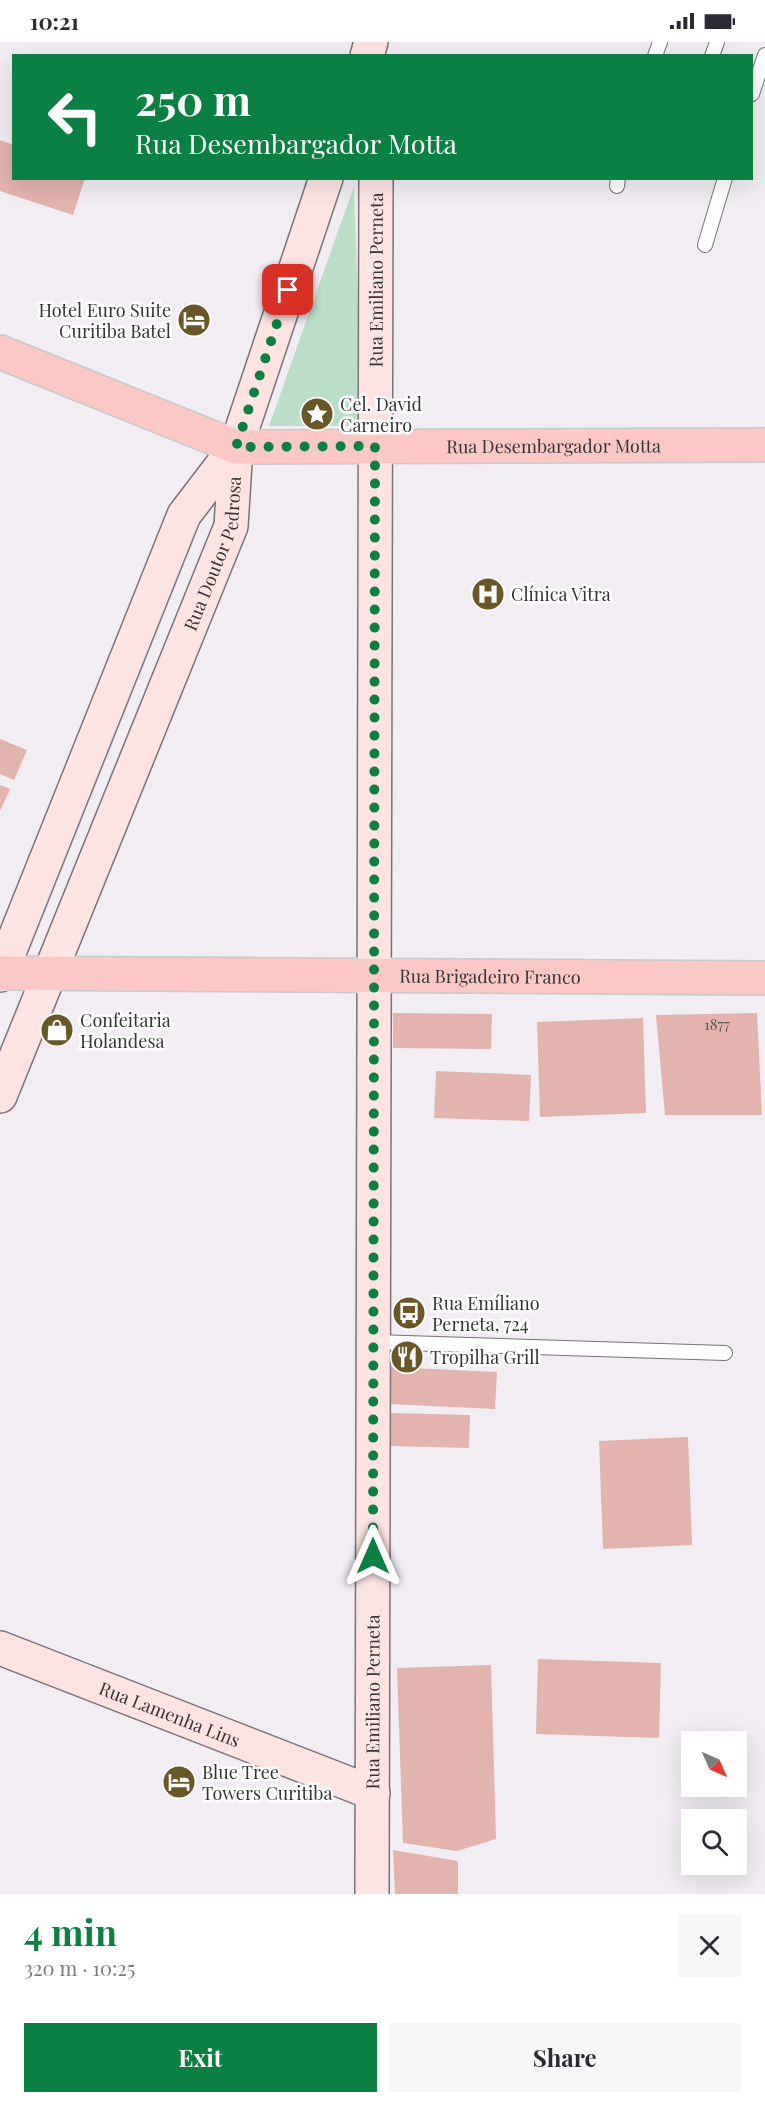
<!DOCTYPE html>
<meta charset="utf-8">
<style>
:root{--surface:#fff;--page:#f7f7f7;--text:#2b2b33;--muted:#7c7c81;--accent:#0b8043}
body{margin:0;font-family:"Playfair Display",serif;background:var(--page);color:var(--text);height:100vh;display:flex;flex-direction:column;font-size:22px;white-space:nowrap}
*{box-sizing:border-box;margin:0}
p{font-size:20px;color:var(--muted)}
.icon{flex:none;width:33px;height:33px;fill:none;stroke:currentColor;stroke-width:2;stroke-linecap:round;stroke-linejoin:round}
.map{position:relative;height:1852px;overflow:hidden}
.panel{display:flex;flex-direction:column;background:var(--surface);flex:1}
.panel>*{flex:none}
.hud{position:absolute;left:12px;top:12px;width:741px;height:126px;border-radius:0px;box-shadow:0 6px 24px #0002;background:#0b8043;color:#fff;overflow:hidden}
.needle{width:39px;rotate:135deg}
.buttons{position:absolute;left:681px;top:1689px;display:grid;gap:12px}
.buttons a{display:grid;place-items:center;width:66px;height:66px;border-radius:0px;background:var(--surface);box-shadow:0 6px 24px #0002;font-size:30px}
.pin{position:absolute;display:grid;place-items:center;width:51px;height:51px;color:#fff;margin:-26px;border-radius:12px;box-shadow:0 3px 9px #0006}
.me{position:absolute;width:66px;margin:-33px;rotate:0deg;stroke-linejoin:round;filter:drop-shadow(0 0 4px #0008)}
.turn{display:flex;align-items:center;gap:21px;height:126px;padding:0 24px;font-size:27px}
.turn .icon{width:78px;height:78px;stroke-width:2.5}
.turn b{display:block;font-size:42px;line-height:51px}
.round{display:grid;place-items:center;flex:none;width:63px;height:63px;border-radius:0px;background:var(--page)}
.headline{display:flex;align-items:center;justify-content:space-between;height:102px;padding:0 24px}
h1{font-size:36px;font-weight:700;line-height:45px;color:var(--accent)}
.cta{display:flex;gap:12px;margin-top:auto;padding:12px 24px}
.cta a{flex:1;height:69px;border-radius:0px;background:var(--accent);color:#fff;font-size:24px;font-weight:700;line-height:69px;text-align:center}
.cta a+a{background:var(--page);color:var(--text)}
.status{display:flex;justify-content:space-between;align-items:center;height:42px;padding:0 30px;background:var(--surface);direction:ltr}
.status svg{height:16px;fill:currentColor}
.map>svg:first-child{display:block}
.green{fill:#bbdec9}
.building{fill:#e3b4ad}
.lines{fill:none;stroke-linecap:round;stroke-linejoin:round}
.service-casing{stroke:#777379;stroke-width:16}
.secondary-casing{stroke:#777379;stroke-width:36}
.primary-casing{stroke:#cacacb;stroke-width:36}
.service{stroke:#fff;stroke-width:14}
.secondary{stroke:#fde4e2;stroke-width:33}
.primary{stroke:#fbc8c5;stroke-width:33}
.route{stroke:#0b8043;stroke-width:10;stroke-dasharray:0 18}
.labels{text-anchor:middle;dominant-baseline:central;stroke-width:5;stroke-linejoin:round;paint-order:stroke}
.number-label{font-size:15px;fill:#605454}
.street-label{font-size:18px;fill:#353436;stroke:#fff}
.poi-label{font-size:18px;fill:#353436;stroke:#fff;text-anchor:start}
</style>
<div class="status"><b>10:21</b><svg viewBox="0 0 49 12"><path d="M0 12V9h3v3zM5 12V6h3v6zM10 12V3h3v9zM15 12V0h3v12zM26 1h20v11H26zM47 4h2v5h-2z"/></svg></div>
<div class="map">
<svg width="765" height="1852" viewBox="0 0 765 1852">
<rect width="100%" height="100%" fill="#f1edf3"/>
<!-- green -->
<polygon class="green" points="354,144 362,384 269,384"/>
<!-- building -->
<g class="building">
<polygon points="0,98 14,103 14,136 85,136 73,173 0,149"/>
<polygon points="0,697 27,708 14,738 0,732"/>
<polygon points="0,743 10,747 0,769"/>
<polygon points="393,971 492,972 491,1007 393,1006"/>
<polygon points="757,971 762,1073 665,1073 656,973"/>
<polygon points="643,976 646,1071 540,1075 537,980"/>
<polygon points="436,1029 531,1033 529,1079 434,1076"/>
<polygon points="390,1325 497,1330 495,1367 388,1362"/>
<polygon points="390,1371 470,1373 469,1406 389,1404"/>
<polygon points="688,1395 692,1503 603,1507 599,1399"/>
<polygon points="538,1617 661,1621 659,1696 536,1692"/>
<polygon points="491,1623 496,1797 457,1809 403,1801 397,1626"/>
<polygon points="393,1808 458,1819 458,1852 395,1852"/>
</g>
<g class="lines">
<!-- service casing -->
<g class="service-casing">
<g id="service">
<polyline points="655,14 660,0"/>
<polyline points="712,14 717,0"/>
<polyline points="752,52 765,13"/>
<polyline points="617,144 618,136"/>
<polyline points="705,203 725,136"/>
<polyline points="374,1300 725,1311"/>
</g>
</g>
<!-- secondary casing -->
<g class="secondary-casing">
<g id="secondary">
<polyline points="367,14 371,0"/>
<polyline points="0,933 184,473 236,405"/>
<path id="s1" d="M0 1054 231 484 236 405 326 136"/>
<path id="s2" d="M0 1606 373 1751"/>
<path id="s3" d="M372 1852 376 136"/>
</g>
</g>
<!-- primary casing -->
<g class="primary-casing">
<g id="primary">
<path id="s4" d="M0 310 236 405 765 403"/>
<path id="s5" d="M0 931 765 936"/>
</g>
</g>
<!-- service -->
<use href="#service" class="service"/>
<!-- secondary -->
<use href="#secondary" class="secondary"/>
<!-- primary -->
<use href="#primary" class="primary"/>
</g>
<g class="lines">
<!-- route -->
<polyline class="route" points="288,248 236,405 375,404 373,1514"/>
</g>
<!-- icons -->
<defs>
<g id="hotel-disc" transform="scale(1.725)"><circle r="9.5" fill="#695725" stroke="#fff"/><path d="M-6-4.5h1.5V1H6V5H4.5V3h-9V5H-6ZM-4 0a1.8 1.8 0 1 1 3.6 0ZM.5 0V-2.5h3Q6-2.5 6 0Z" fill="#fff"/></g>
<g id="sight-disc" transform="scale(1.725)"><circle r="9.5" fill="#695725" stroke="#fff"/><path d="M0-6L1.8-2.2L6-1.7L2.9 1.2L3.7 5.4L0 3.3L-3.7 5.4L-2.9 1.2L-6-1.7L-1.8-2.2Z" fill="#fff"/></g>
<g id="hospital-disc" transform="scale(1.725)"><circle r="9.5" fill="#695725" stroke="#fff"/><path d="M-5-5h3v3.5h4V-5h3V5h-3V1.5h-4V5h-3Z" fill="#fff"/></g>
<g id="shop-disc" transform="scale(1.725)"><circle r="9.5" fill="#695725" stroke="#fff"/><path d="M-5-2.5h2.3a2.7 3.5 0 0 1 5.4 0H5L5.5 6h-11ZM-1.5-2.5h3a1.5 2.3 0 0 0-3 0Z" fill="#fff"/></g>
<g id="bus-disc" transform="scale(1.725)"><circle r="9.5" fill="#695725" stroke="#fff"/><path d="M-5-6H5V4H4V6H2V4H-2V6H-4V4H-5ZM-3.5-4V0h7V-4ZM-3.5 1.2v1.5H-2V1.2ZM2 1.2v1.5H3.5V1.2Z" fill="#fff"/></g>
<g id="restaurant-disc" transform="scale(1.725)"><circle r="9.5" fill="#695725" stroke="#fff"/><path d="M-5-6h1v4h1v-4h1v4h1v-4h1v5L-1.5 .5V6h-2V.5L-5-1ZM5-6V6H3V1.5H1.5Q1.5-4 5-6Z" fill="#fff"/></g>
</defs>
<g fill-rule="evenodd">
<use href="#hotel-disc" x="194" y="278"/>
<use href="#sight-disc" x="317" y="372"/>
<use href="#hospital-disc" x="488" y="552"/>
<use href="#shop-disc" x="57" y="988"/>
<use href="#bus-disc" x="409" y="1271"/>
<use href="#restaurant-disc" x="407" y="1315"/>
<use href="#hotel-disc" x="179" y="1740"/>
</g>
<g class="labels">
<!-- number labels -->
<g class="number-label">
<text x="717" y="982">1877</text>
</g>
<!-- street labels -->
<g class="street-label">
<text stroke="none"><textPath href="#s3" startOffset="1614">Rua Emiliano Perneta</textPath></text>
<text stroke="none"><textPath href="#s4" startOffset="572">Rua Desembargador Motta</textPath></text>
<text stroke="none"><textPath href="#s1" startOffset="584">Rua Doutor Pedrosa</textPath></text>
<text stroke="none"><textPath href="#s5" startOffset="490">Rua Brigadeiro Franco</textPath></text>
<text stroke="none"><textPath href="#s3" startOffset="192">Rua Emiliano Perneta</textPath></text>
<text stroke="none"><textPath href="#s2" startOffset="182">Rua Lamenha Lins</textPath></text>
</g>
<!-- poi labels -->
<g class="poi-label">
<text x="171" y="268" text-anchor="end">Hotel Euro Suite<tspan x="171" dy="21">Curitiba Batel</tspan></text>
<text x="340" y="362">Cel. David<tspan x="340" dy="21">Carneiro</tspan></text>
<text x="511" y="552">Clínica Vitra</text>
<text x="80" y="978">Confeitaria<tspan x="80" dy="21">Holandesa</tspan></text>
<text x="432" y="1261">Rua Emíliano<tspan x="432" dy="21">Perneta, 724</tspan></text>
<text x="430" y="1315">Tropilha Grill</text>
<text x="202" y="1730">Blue Tree<tspan x="202" dy="21">Towers Curitiba</tspan></text>
</g>
</g>
</svg>
<div class="buttons">
<a><svg class="needle" viewBox="-14 -14 28 28"><path d="M0-13l5 13h-10z" fill="#e53935"/><path d="M0 13l5-13h-10z" fill="#7c7c81"/></svg></a>
<a><svg class="icon" aria-label="search" viewBox="0 0 24 24"><circle cx="10" cy="10" r="6"/><path d="M15 15l6 6"/></svg></a>
</div>
<div class="pin" style="left:288px;top:248px;background:#d93025"><svg class="icon" aria-label="arrive" viewBox="0 0 24 24"><path d="M6 21V4h12l-3 4 3 4H6"/></svg></div>
<svg class="me" style="left:373px;top:1514px" viewBox="-20 -20 40 40"><path d="M0-17L14 15 0 8-14 15z" fill="#0b8043" stroke="#fff" stroke-width="4"/></svg>
<div class="hud">
<div class="turn"><svg class="icon" aria-label="left" viewBox="0 0 24 24"><path d="M17 20v-9H6M10 6l-5 5 5 5"/></svg><div><b>250 m</b>Rua Desembargador Motta</div></div>
</div>
</div>
<section class="panel">
<div class="headline"><div><h1>4 min</h1><p>320 m · 10:25</p></div><a class="round"><svg class="icon" aria-label="close" viewBox="0 0 24 24"><path d="M6 6l12 12M18 6L6 18"/></svg></a></div>
<div class="cta"><a>Exit</a><a>Share</a></div>
</section>
